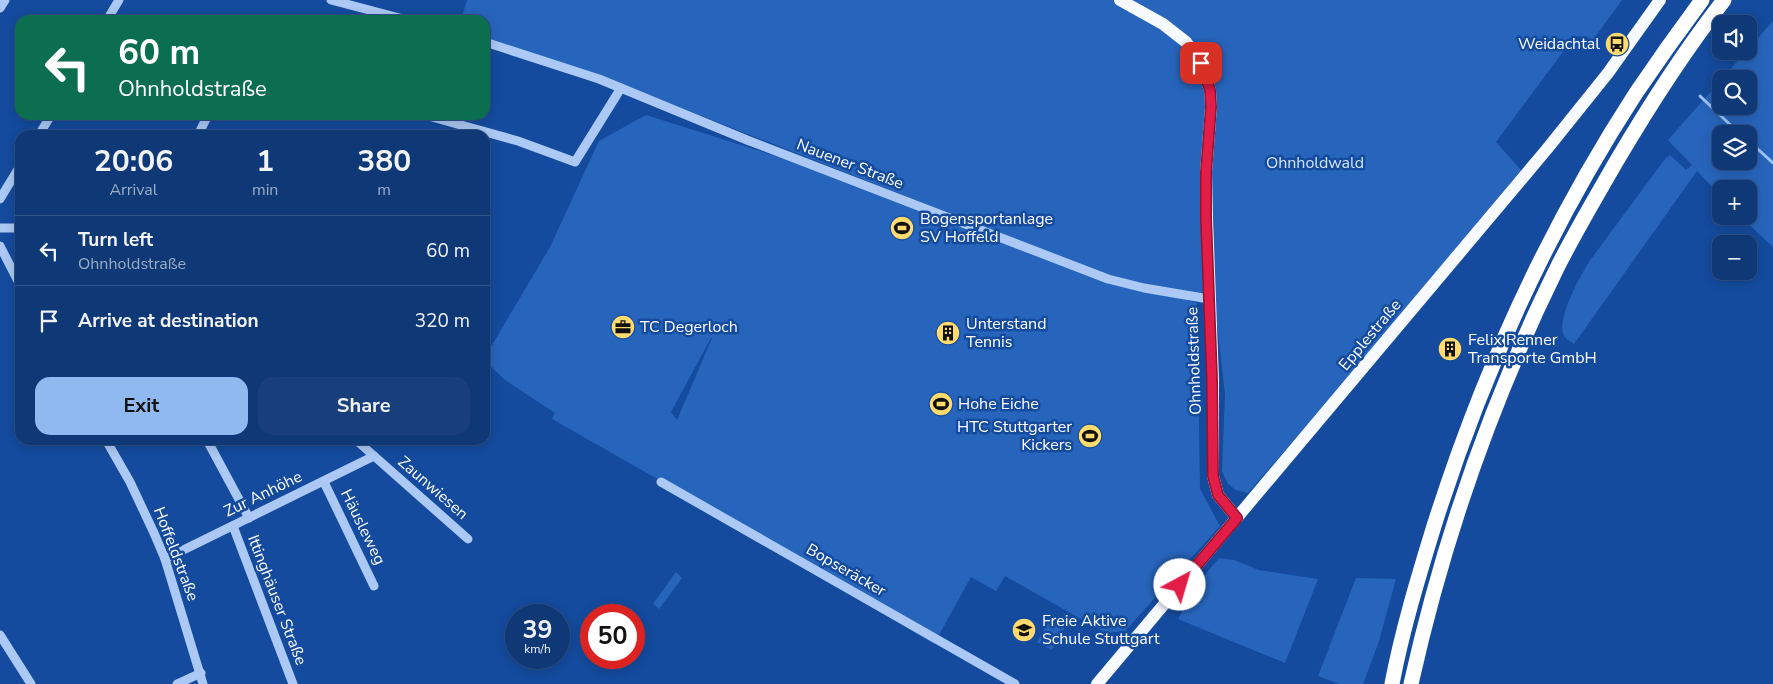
<!DOCTYPE html>
<meta charset="utf-8">
<style>
:root{--surface:#0f3876;--page:#183f7b;--text:#f1f3f6;--muted:#9bacc5;--line:#2f5288;--accent:#90b9f0}
body{margin:0;font-family:"Nunito Sans",sans-serif;background:var(--page);color:var(--text);height:100vh;display:flex;flex-direction:column;font-size:19px;white-space:nowrap}
*{box-sizing:border-box;margin:0}
p{font-size:16px;color:var(--muted)}
.icon{flex:none;width:28px;height:28px;fill:none;stroke:currentColor;stroke-width:2;stroke-linecap:round;stroke-linejoin:round}
.map{position:relative;flex:1;overflow:hidden}
.sheet{position:absolute;left:15px;top:130px;width:475px;height:315px;display:flex;flex-direction:column;background:var(--surface);border-radius:15px;box-shadow:0 2px 12px #0003,0 0 0 1px var(--line)}
.sheet>*{flex:none}
.hud{position:absolute;left:15px;top:15px;width:475px;height:105px;border-radius:15px;box-shadow:0 2px 12px #0003,0 0 0 1px var(--line);background:#0b6e4f;color:#fff;overflow:hidden}
.controls{position:absolute;left:1712px;top:15px;display:grid;gap:10px}
.controls a{display:grid;place-items:center;width:45px;height:45px;border-radius:10px;background:var(--surface);box-shadow:0 2px 12px #0003,0 0 0 1px var(--line);font-size:25px}
.speed{position:absolute;left:505px;top:604px;display:flex;gap:10px;font-size:25px;font-weight:700;text-align:center}
.speed>*{display:grid;place-content:center;width:65px;height:65px;border-radius:50%;background:var(--surface);box-shadow:0 2px 12px #0003,0 0 0 1px var(--line);line-height:1}
.speed small{font-size:12px;font-weight:400}
.speed .limit{border:8px solid #d22;background:#fff;color:#111}
.pin{position:absolute;display:grid;place-items:center;width:42px;height:42px;color:#fff;margin:-21px;border-radius:10px;box-shadow:0 2px 8px #0006}
.me{position:absolute;width:55px;margin:-28px;rotate:39deg;stroke-linejoin:round;filter:drop-shadow(0 0 4px #0008)}
.turn{display:flex;align-items:center;gap:18px;height:105px;padding:0 20px;font-size:22px}
.turn .icon{width:65px;height:65px;stroke-width:2.5}
.turn b{display:block;font-size:35px;line-height:42px}
.eta{display:flex;justify-content:space-evenly;align-items:center;height:85px;text-align:center}
.eta b{font-size:30px;font-weight:700;line-height:35px}
.button{display:flex;gap:10px;margin-top:auto;padding:10px 20px}
.button a{flex:1;height:58px;border-radius:15px;background:var(--accent);color:#111;font-size:20px;font-weight:700;line-height:58px;text-align:center}
.button a+a{background:var(--page);color:var(--text)}
ul{padding:0;list-style:none}
li{display:flex;align-items:center;gap:15px;height:70px;padding:0 20px;border-top:1px solid var(--line)}
li div{flex:1}
li b{display:block;font-size:19px}
li em{font-style:normal}
.map>svg:first-child{display:block}
.green{fill:#2765bc;fill-rule:evenodd}
.lines{fill:none;stroke-linecap:round;stroke-linejoin:round}
.stream{stroke:#9dc4f7;stroke-width:3}
.minor{stroke:#abc9f4;stroke-width:9}
.major{stroke:#f7faff;stroke-width:12}
.highway{stroke:#fff;stroke-width:15}
.route-casing{stroke:#92132f;stroke-width:12}
.route{stroke:#e11d48;stroke-width:9}
.labels{text-anchor:middle;dominant-baseline:central;stroke-width:5;stroke-linejoin:round;paint-order:stroke}
.poi-label{font-size:16px;fill:#fff;stroke:#144b9e;text-anchor:start}
.park-label{font-size:16px;fill:#d3e5fd;stroke:#144b9e}
.street-label{font-size:16px;fill:#fff;stroke:#144b9e}
</style>
<div class="map">
<svg width="1773" height="684" viewBox="0 0 1773 684">
<rect width="100%" height="100%" fill="#144b9e"/>
<!-- green -->
<g class="green">
<path d="M467 0H1622L1593 40 1585 36 1574 37 1496 142 1521 170 1346 380 1248 493 1236 490 1228 484 1222 471 1225 394 1214 297 1141 285 1197 303 1200 489 1220 526 1125 631 1106 633 1005 576 996 591 971 577 934 644 654 477 552 419 555 413 505 380 485 361V357L550 247 599 141 646 115 785 159 1086 267 618 83 485 37V20H461ZM711 338H712L677 420 671 412Z"/>
<path d="M1773 21V247L1740 216H1749V189H1721V196L1697 171 1574 344C1570 341 1565 339 1563 333 1558 316 1581 274 1591 259L1665 159 1670 155 1686 170 1692 165 1668 140 1721 80V106H1749V79H1722L1746 51H1749V48ZM1721 134H1749V161H1721Z"/>
<polygon points="1219,558 1234,560 1259,570 1318,579 1285,663 1178,619 1184,608 1183,601"/>
<polygon points="676,572 682,578 659,609 653,604"/>
<polygon points="1356,578 1396,579 1379,641 1363,684 1339,684 1318,676"/>
<polygon points="1052,615 1067,623 1052,650 1037,642"/>
</g>
<g class="lines">
<!-- stream -->
<g class="stream">
<polyline points="1700,96 1740,134"/>
<polyline points="1749,141 1773,163"/>
</g>
<!-- minor -->
<g class="minor">
<polyline points="331,0 407,20"/>
<polyline points="0,8 5,0"/>
<polyline points="107,20 119,0"/>
<polyline points="485,42 599,79 747,140 1108,279 1144,288 1209,299"/>
<polyline points="425,115 518,141 575,162 621,88"/>
<polyline points="39,135 51,115"/>
<polyline points="198,135 208,115"/>
<polyline points="0,199 20,166"/>
<polyline points="0,228 20,228"/>
<polyline points="0,246 20,285"/>
<polyline points="106,440 130,482 154,533 165,559 203,684"/>
<polyline points="207,440 249,518"/>
<polyline points="356,440 468,539"/>
<polyline points="324,482 374,586"/>
<polyline points="661,482 1015,684"/>
<polyline points="233,526 293,684"/>
<polyline points="165,559 374,456"/>
<polyline points="0,635 31,684"/>
<polyline points="177,684 201,673"/>
</g>
<!-- major -->
<g class="major">
<polyline points="1120,0 1163,24 1186,42 1201,63 1210,90 1211,107 1206,172 1207,219 1213,380 1213,476 1218,495 1237,518"/>
<polyline points="1097,684 1547,149 1608,73 1660,0"/>
</g>
<!-- highway -->
<g class="highway">
<path d="M1392 684C1402 631 1418 578 1434 526 1482 374 1549 227 1636 93 1657 62 1679 31 1702 0"/>
<path d="M1411 684C1443 540 1492 400 1557 268 1575 232 1596 197 1616 162 1649 106 1684 51 1724 0"/>
</g>
</g>
<g class="lines">
<!-- route casing -->
<g class="route-casing">
<polyline id="route" points="1180,585 1237,518 1218,495 1213,476 1212,380 1206,218 1206,172 1211,107 1210,90 1201,63"/>
</g>
<!-- route -->
<use href="#route" class="route"/>
</g>
<!-- icons -->
<defs>
<g id="bus-disc" transform="scale(1.25)"><circle r="9.5" fill="#ffda6d" stroke="#144b9e"/><path d="M-5-6H5V4H4V6H2V4H-2V6H-4V4H-5ZM-3.5-4V0h7V-4ZM-3.5 1.2v1.5H-2V1.2ZM2 1.2v1.5H3.5V1.2Z" fill="#111"/></g>
<g id="stadium-disc" transform="scale(1.25)"><circle r="9.5" fill="#ffda6d" stroke="#144b9e"/><path d="M0-5a6.5 5 0 1 0 0 10a6.5 5 0 1 0 0-10ZM-3.5-1.8h7v3.6h-7Z" fill="#111"/></g>
<g id="office-disc" transform="scale(1.25)"><circle r="9.5" fill="#ffda6d" stroke="#144b9e"/><path d="M-6-3h4V-5.5h4V-3h4V5H-6ZM-1-4.5V-3h2v-1.5ZM-6 0V1H6V0Z" fill="#111"/></g>
<g id="building-disc" transform="scale(1.25)"><circle r="9.5" fill="#ffda6d" stroke="#144b9e"/><path d="M-4-6H4V6H1V3H-1V6H-4ZM-2.5-4.3h1.7v1.8h-1.7ZM.8-4.3h1.7v1.8H.8ZM-2.5-1h1.7V.8h-1.7ZM.8-1h1.7V.8H.8Z" fill="#111"/></g>
<g id="school-disc" transform="scale(1.25)"><circle r="9.5" fill="#ffda6d" stroke="#144b9e"/><path d="M0-5L7-2L0 1L-7-2ZM-4 1L0 2.5L4 1V4Q0 6-4 4Z" fill="#111"/></g>
</defs>
<g fill-rule="evenodd">
<use href="#bus-disc" x="1617" y="44"/>
<use href="#stadium-disc" x="902" y="228"/>
<use href="#office-disc" x="623" y="327"/>
<use href="#building-disc" x="948" y="333"/>
<use href="#building-disc" x="1450" y="349"/>
<use href="#stadium-disc" x="941" y="404"/>
<use href="#stadium-disc" x="1090" y="436"/>
<use href="#school-disc" x="1024" y="630"/>
</g>
<g class="labels">
<!-- poi labels -->
<g class="poi-label">
<text x="1600" y="44" text-anchor="end">Weidachtal</text>
<text x="920" y="219">Bogensportanlage<tspan x="920" dy="18">SV Hoffeld</tspan></text>
<text x="966" y="324">Unterstand<tspan x="966" dy="18">Tennis</tspan></text>
<text x="640" y="327">TC Degerloch</text>
<text x="1468" y="340">Felix Renner<tspan x="1468" dy="18">Transporte GmbH</tspan></text>
<text x="958" y="404">Hohe Eiche</text>
<text x="1072" y="427" text-anchor="end">HTC Stuttgarter<tspan x="1072" dy="18">Kickers</tspan></text>
<text x="1042" y="621">Freie Aktive<tspan x="1042" dy="18">Schule Stuttgart</tspan></text>
</g>
<!-- park labels -->
<g class="park-label">
<text x="1315" y="163">Ohnholdwald</text>
</g>
<!-- street labels -->
<g class="street-label">
<text transform="translate(850 164) rotate(21)">Nauener Straße</text>
<text transform="translate(1370 335) rotate(-50)">Epplestraße</text>
<text transform="translate(1194 361) rotate(-92)">Ohnholdstraße</text>
<text transform="translate(433 488) rotate(41)">Zaunwiesen</text>
<text transform="translate(263 494) rotate(-26)">Zur Anhöhe</text>
<text transform="translate(363 527) rotate(64)">Häusleweg</text>
<text transform="translate(176 554) rotate(69)">Hoffeldstraße</text>
<text transform="translate(846 570) rotate(30)">Bopseräcker</text>
<text transform="translate(277 600) rotate(69)">Ittinghäuser Straße</text>
</g>
</g>
</svg>
<div class="controls">
<a><svg class="icon" aria-label="sound" viewBox="0 0 24 24"><path d="M4 9h4l5-4v14l-5-4H4zM17 9q2 3 0 6"/></svg></a>
<a><svg class="icon" aria-label="search" viewBox="0 0 24 24"><circle cx="10" cy="10" r="6"/><path d="M15 15l6 6"/></svg></a>
<a><svg class="icon" aria-label="layers" viewBox="0 0 24 24"><path d="M12 4l9 5-9 5-9-5zM3 14l9 5 9-5"/></svg></a>
<a>+</a>
<a>−</a>
</div>
<div class="speed"><div>39<small>km/h</small></div><div class="limit">50</div></div>
<div class="pin" style="left:1201px;top:63px;background:#d93025"><svg class="icon" aria-label="arrive" viewBox="0 0 24 24"><path d="M6 21V4h12l-3 4 3 4H6"/></svg></div>
<svg class="me" style="left:1180px;top:585px" viewBox="-20 -20 40 40"><circle r="19" fill="#fff"/><path d="M0-13L10 11 0 6-10 11z" fill="#e11d48"/></svg>
<div class="hud">
<div class="turn"><svg class="icon" aria-label="left" viewBox="0 0 24 24"><path d="M17 20v-9H6M10 6l-5 5 5 5"/></svg><div><b>60 m</b>Ohnholdstraße</div></div>
</div>
<section class="sheet">
<div class="eta">
<div><b>20:06</b><p>Arrival</p></div>
<div><b>1</b><p>min</p></div>
<div><b>380</b><p>m</p></div>
</div>
<ul>
<li><svg class="icon" aria-label="left" viewBox="0 0 24 24"><path d="M17 20v-9H6M10 6l-5 5 5 5"/></svg><div><b>Turn left</b><p>Ohnholdstraße</p></div><em>60 m</em></li>
<li><svg class="icon" aria-label="arrive" viewBox="0 0 24 24"><path d="M6 21V4h12l-3 4 3 4H6"/></svg><div><b>Arrive at destination</b></div><em>320 m</em></li>
</ul>
<div class="button"><a>Exit</a><a>Share</a></div>
</section>
</div>
